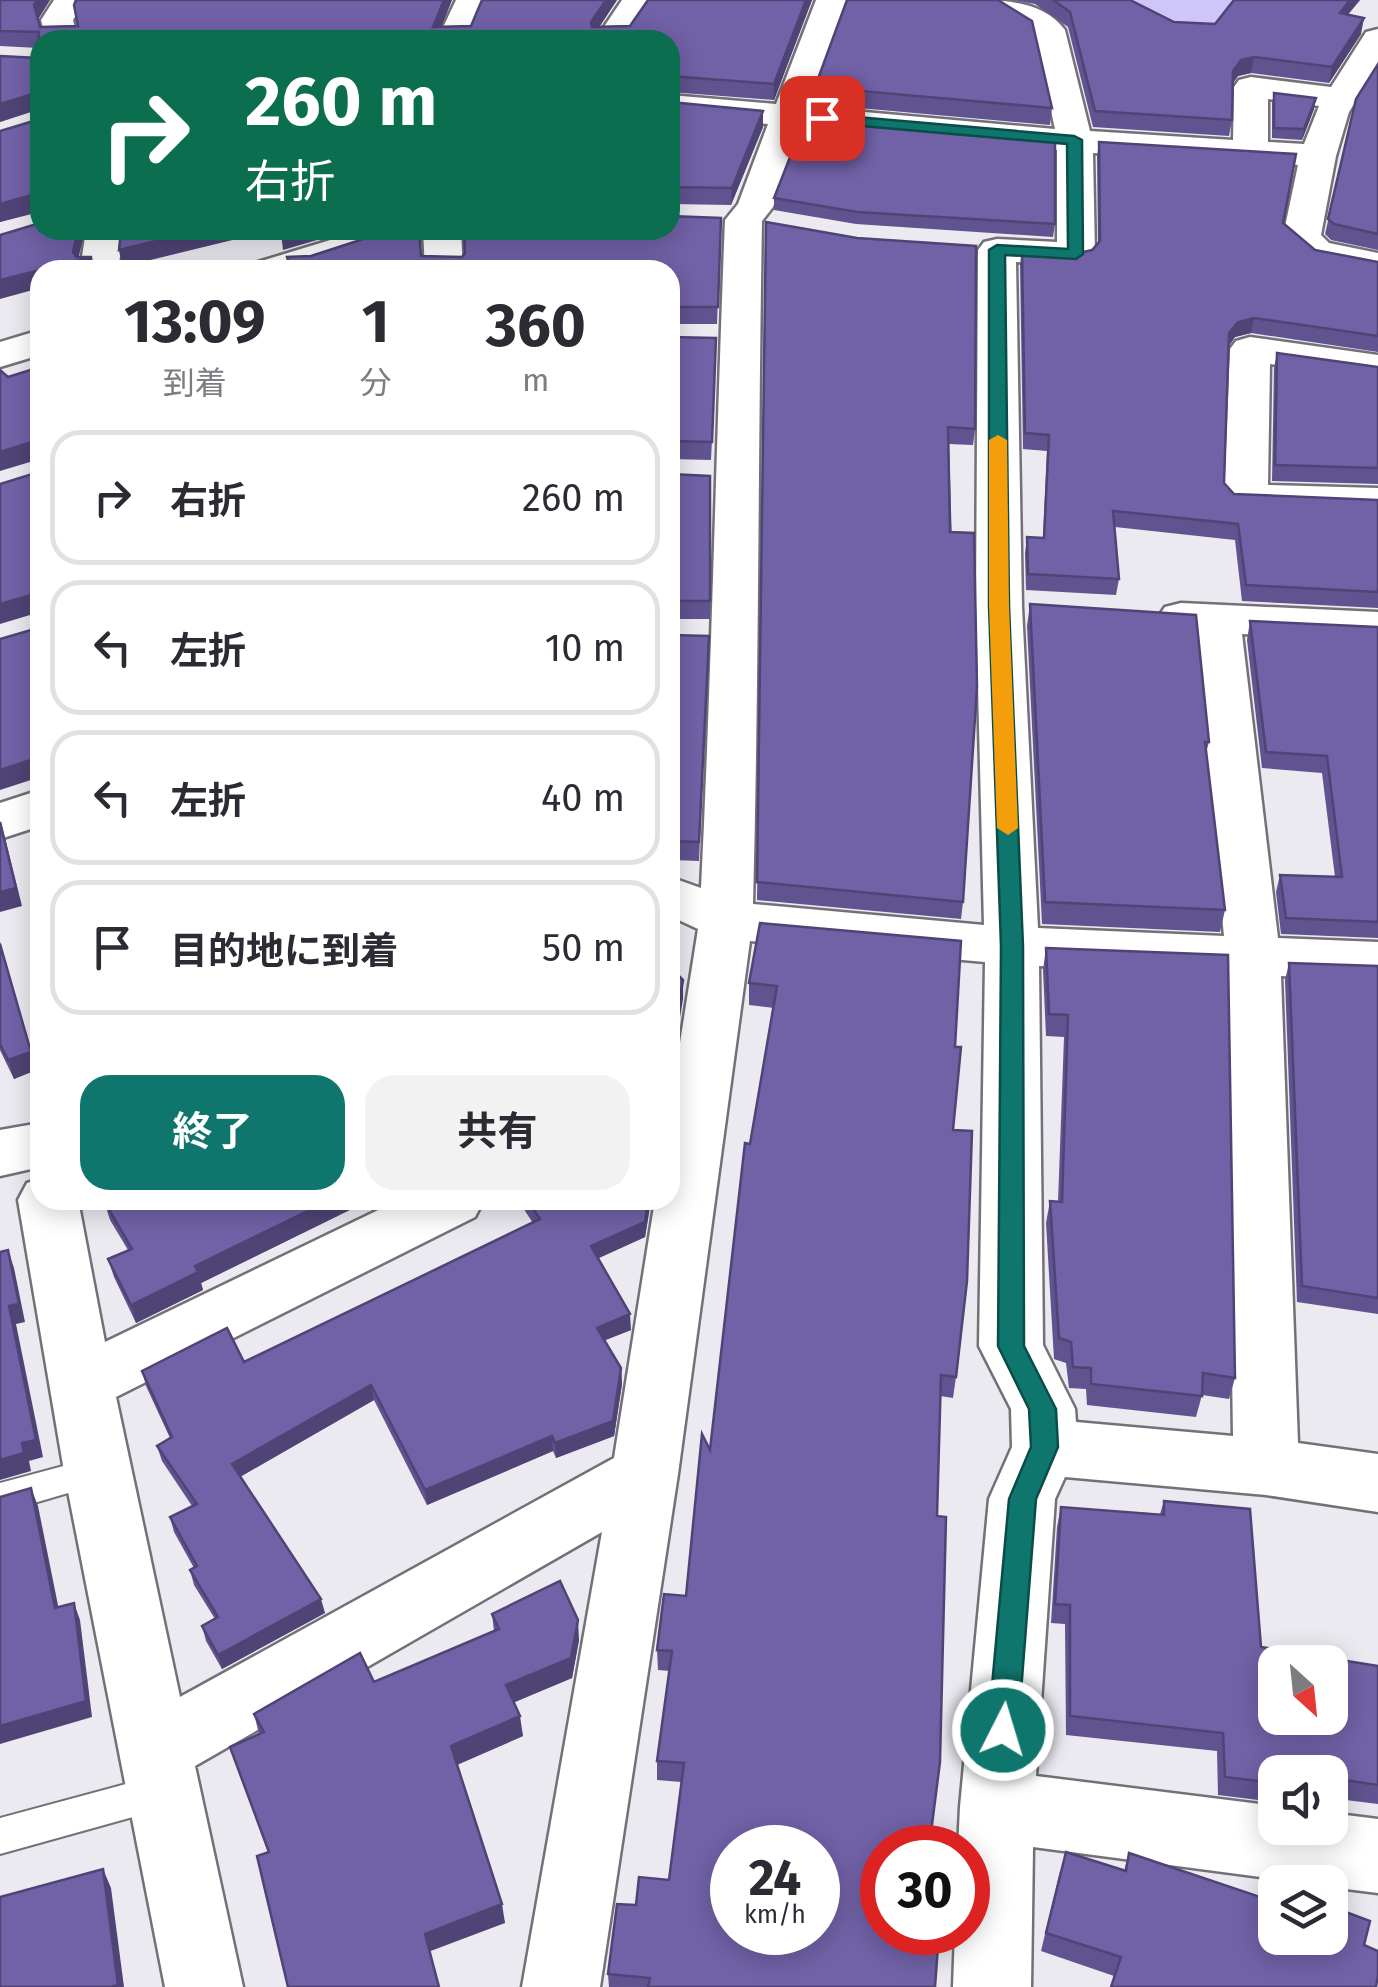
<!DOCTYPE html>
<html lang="ja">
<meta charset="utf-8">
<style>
:root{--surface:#fff;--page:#f2f2f3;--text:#2b2b33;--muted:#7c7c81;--line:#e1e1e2;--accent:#0f766e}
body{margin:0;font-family:"Fira Sans","Noto Sans JP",sans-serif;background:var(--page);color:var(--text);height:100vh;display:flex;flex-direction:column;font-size:38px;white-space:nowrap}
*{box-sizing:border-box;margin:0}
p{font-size:32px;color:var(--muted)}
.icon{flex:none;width:55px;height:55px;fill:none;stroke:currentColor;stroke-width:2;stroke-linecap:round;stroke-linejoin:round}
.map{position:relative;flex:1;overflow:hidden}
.sheet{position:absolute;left:30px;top:260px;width:650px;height:950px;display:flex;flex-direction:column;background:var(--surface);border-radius:30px;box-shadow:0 5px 25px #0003}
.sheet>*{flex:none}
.hud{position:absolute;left:30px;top:30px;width:650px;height:210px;border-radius:30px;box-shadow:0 5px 25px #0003;background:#0b6e4f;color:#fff;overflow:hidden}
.needle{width:65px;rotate:153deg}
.buttons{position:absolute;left:1258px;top:1645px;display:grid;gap:20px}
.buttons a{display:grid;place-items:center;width:90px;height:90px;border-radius:20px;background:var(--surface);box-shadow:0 5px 25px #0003;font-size:50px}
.speed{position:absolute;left:710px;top:1825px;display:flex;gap:20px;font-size:50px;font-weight:700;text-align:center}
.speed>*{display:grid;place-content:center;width:130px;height:130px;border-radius:50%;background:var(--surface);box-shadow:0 5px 25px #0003;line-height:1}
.speed small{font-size:25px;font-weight:400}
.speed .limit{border:15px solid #d22;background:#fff;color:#111}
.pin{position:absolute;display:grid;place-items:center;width:85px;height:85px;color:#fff;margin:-42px;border-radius:20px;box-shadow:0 5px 15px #0006}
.me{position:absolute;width:110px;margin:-55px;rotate:5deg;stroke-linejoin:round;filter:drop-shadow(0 0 8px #0008)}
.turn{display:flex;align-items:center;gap:35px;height:210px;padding:0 50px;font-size:45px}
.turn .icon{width:130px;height:130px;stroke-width:2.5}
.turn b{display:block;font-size:70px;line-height:85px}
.eta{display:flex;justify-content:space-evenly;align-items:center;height:170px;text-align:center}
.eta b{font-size:60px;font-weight:700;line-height:70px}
.primary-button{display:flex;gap:20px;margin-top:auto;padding:20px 50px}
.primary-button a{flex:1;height:115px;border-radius:30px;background:var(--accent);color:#fff;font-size:40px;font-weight:700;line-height:115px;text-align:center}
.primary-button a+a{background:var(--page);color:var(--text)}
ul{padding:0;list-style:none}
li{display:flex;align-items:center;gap:30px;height:135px;margin:0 20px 15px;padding:0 30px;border:5px solid var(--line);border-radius:30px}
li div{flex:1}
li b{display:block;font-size:38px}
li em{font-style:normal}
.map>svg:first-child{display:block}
.green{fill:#cec5f8}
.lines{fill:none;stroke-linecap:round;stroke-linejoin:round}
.service-casing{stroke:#727178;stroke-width:4}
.minor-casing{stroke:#727178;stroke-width:5}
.service{fill:#fff;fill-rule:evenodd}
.minor{fill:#fff;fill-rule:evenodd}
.wall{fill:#615390}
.shaded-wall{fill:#4f4475}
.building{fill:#7161a7;stroke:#4f4475;stroke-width:2.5;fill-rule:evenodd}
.route{fill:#0f766e;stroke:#0a4d48;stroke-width:2.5}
.slow{fill:#f59e0b}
</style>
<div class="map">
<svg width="1378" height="1987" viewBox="0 0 1378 1987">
<rect width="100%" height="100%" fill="#ebeaf1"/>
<!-- green -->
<polygon class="green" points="1126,0 1238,0 1215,32 1167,23"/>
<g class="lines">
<!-- service casing -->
<g class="service-casing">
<g id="service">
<polygon points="97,1457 109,1461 114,1471 109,1481 0,1513 0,1483"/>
<polygon points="163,1774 176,1779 181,1792 176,1805 0,1854 0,1818"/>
</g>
</g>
<!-- minor casing -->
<g class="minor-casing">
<g id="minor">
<polygon points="54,0 86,0 73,20 78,40 46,40 41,20"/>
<polygon points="456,0 488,0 469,40 437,40"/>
<polygon points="622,0 654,0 627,40 595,40"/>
<path d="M816 0H848L809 107 1055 129 1034 35 997 12 973 7 968 0C1002 0 1043 0 1065 30L1090 131 1233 140 1234 87 1239 80 1251 77 1331 87 1366 32 1378 29V66L1349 112 1336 156 1321 235 1329 243 1378 253V275C1339 268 1307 271 1283 236L1298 165 1093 153 1095 254 1089 262 1076 265 1016 262 1022 607 1038 928 1224 936 1195 632 1165 627 1158 617 1165 607 1181 603 1378 612V640L1242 634 1278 938 1378 942V980L1281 976 1298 1443 1378 1454V1512L1266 1495 1065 1477 1055 1499 1036 1776 1275 1806V1828H1330V1813L1378 1819V1893L1330 1887V1882H1299L1033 1847 1031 1987H953L955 1932H968V1848H958L960 1807 989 1499 1012 1447 1011 1409 979 1346 985 962 750 941 678 1474 600 1987H522L602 1532 195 1766 243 1987H165L64 1471 18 1200 27 1183 40 1179V1200H78L105 1342 399 1200H484L475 1217 116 1397 180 1697 614 1458 655 1200H670V1106L698 929 670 916V877L701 888C712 665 716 443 725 220L738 204 768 124 670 115V95L776 104ZM1268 99 1319 106 1304 144 1268 142ZM802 127 1057 150V242L997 239 984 242 978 250 976 607 984 925 753 904C759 676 758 449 762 221L773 207ZM1039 966 1226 974 1233 1436 1076 1422 1075 1409 1043 1345Z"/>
<polygon points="86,230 124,230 118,270 80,270"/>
<polygon points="363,230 421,230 415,238 312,270 253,270 258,262"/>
<polygon points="423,230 461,230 463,270 425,270"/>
<polygon points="40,330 40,355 0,367 0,342"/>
<polygon points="1250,337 1378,355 1378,379 1270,364 1268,485 1378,488 1378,514 1231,506 1224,497 1230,349 1236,341"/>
<polygon points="40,790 40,826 0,839 0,803"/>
<polygon points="40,1123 40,1167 0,1176 0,1130"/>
</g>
</g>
<!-- service -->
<use href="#service" class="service"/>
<!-- minor -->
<use href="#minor" class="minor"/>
</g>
<!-- wall -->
<g class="wall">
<polygon points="0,0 50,0 38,19 40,27 78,26 452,0 441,27 471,26 617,0 599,27 630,26 812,0 774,100 670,92 670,40 40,40 40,212 0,222 0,131 40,119 39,109 0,122 39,58 39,48 0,46"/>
<polygon points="1013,0 1130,0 1174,22 1215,24 1234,0 1360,0 1348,14 1361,34 1329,83 1251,73 1238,76 1233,83 1232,120 1229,136 1093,127 1068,27 1035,4"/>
<polygon points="1378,64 1378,250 1331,240 1325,234 1356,99"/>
<polygon points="815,87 1052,108 1050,125 814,104"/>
<polygon points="1274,93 1314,109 1302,140 1272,138 1272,103"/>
<polygon points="670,102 763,127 731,205 670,204"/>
<polygon points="1099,142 1283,223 1315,250 1378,262 1378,352 1251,333 1235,337 1229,346 1224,483 1234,494 1378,500 1378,608 1242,601 1235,540 1115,527 1119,579 1116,595 1026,590 1025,553 1027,537 1043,538 1047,451 1023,449 1020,265 1022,250 1079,253 1092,250 1098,244 1097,157"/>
<polygon points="774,198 1055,224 1053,237 856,224 774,210"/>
<polygon points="721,218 717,324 670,324 670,270 289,270 287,257 462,257"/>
<polygon points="766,222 975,429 973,445 949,444 963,902 961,919 757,900"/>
<polygon points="670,337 716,356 711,460 670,459"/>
<polygon points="1277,353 1378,367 1378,484 1272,481 1274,368"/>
<polygon points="670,474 710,476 710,619 670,619"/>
<polygon points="1030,604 1209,742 1206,753 1225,910 1220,932 1042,924 1027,626"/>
<polygon points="1250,621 1378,627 1378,938 1281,934 1276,892 1280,875 1335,877 1322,773 1262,768 1247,640"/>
<polygon points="670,635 709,636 699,861 673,860"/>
<polygon points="760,923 955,1047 953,1130 956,1377 953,1398 940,1396 882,1848 935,1987 609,1987 608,1974 636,1905 669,1880 681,1782 657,1780 657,1761 670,1671 658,1670 657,1650 686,1596 710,1450 750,1144 774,1008 749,1005 749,983"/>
<polygon points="0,942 36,1070 14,1079 0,1050"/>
<polygon points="1046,948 1235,1378 1229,1399 1202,1395 1196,1417 1087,1405 1086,1389 1069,1388 1066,1363 1054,1359 1046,1223 1050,1201 1058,1202 1064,1037 1046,1036 1043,970"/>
<polygon points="1289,963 1378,966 1378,1314 1297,1302 1285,980"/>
<polygon points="107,1200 370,1200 201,1283 203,1290 136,1323 114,1277 108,1259 128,1250 110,1220 104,1201"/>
<polygon points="524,1200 651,1200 645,1237 599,1258 631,1330 605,1340 621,1368 622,1384 614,1436 556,1458 553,1451 427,1505 374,1400 240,1477 325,1613 222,1669 206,1641 202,1626 215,1619 194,1585 190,1570 194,1568 174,1532 170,1517 192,1506 162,1461 157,1446 170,1438 146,1386 142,1371 244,1362 533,1223 525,1211"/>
<polygon points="1164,1501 1261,1647 1378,1666 1378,1804 1330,1798 1330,1772 1275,1772 1275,1802 1218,1795 1217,1751 1066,1735 1065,1624 1051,1623 1057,1527 1061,1507 1160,1514"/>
<polygon points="492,1614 579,1640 572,1678 514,1702 523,1736 457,1765 505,1923 268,1852 230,1747 259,1734 254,1714 374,1682 494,1631"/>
<polygon points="1129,1853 1275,1902 1114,1976 1041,1951 1060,1871 1124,1871"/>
</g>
<!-- shaded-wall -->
<g class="shaded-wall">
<polygon points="37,0 50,0 37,21 34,5"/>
<polygon points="444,0 452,0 436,40 433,27"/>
<polygon points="606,0 617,0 592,38 591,22"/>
<polygon points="806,0 812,0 774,100 774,84"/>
<polygon points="1350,0 1360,0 1337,28 1340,13"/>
<polygon points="1364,18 1361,34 1329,83 1332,67"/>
<polygon points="1254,57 1251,73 1238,76 1230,87 1233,71 1241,60"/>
<polygon points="39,92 40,109 0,122 0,104"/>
<polygon points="1316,98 1314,109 1302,140 1304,129"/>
<polygon points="763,111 763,127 731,205 732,188"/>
<polygon points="35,194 39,211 0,222 0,204"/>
<polygon points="78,230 85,230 78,260 92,257 95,270 40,270 40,288 0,299 0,280 73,252"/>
<polygon points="201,230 273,230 122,267 119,250"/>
<polygon points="292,230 351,230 283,250 281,233"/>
<polygon points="1254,318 1251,333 1235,337 1226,349 1229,333 1238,322"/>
<polygon points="38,440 40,459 0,471 0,452"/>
<polygon points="38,593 40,612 0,624 0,604"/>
<polygon points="40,757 40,777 0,790 0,770"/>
<polygon points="1,822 22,906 0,912 0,892"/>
<polygon points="673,841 673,860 670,863 670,844"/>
<polygon points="0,942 36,1070 14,1079 8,1060"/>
<polygon points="683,980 683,999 680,1017 670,1022 670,1003"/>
<polygon points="330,1200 370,1200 201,1283 203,1290 136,1323 131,1305 195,1266"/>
<polygon points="648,1200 651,1200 645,1237 592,1261 591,1246"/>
<polygon points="8,1250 14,1268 25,1322 16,1324 43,1457 29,1461 31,1471 0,1480 0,1460 22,1443 9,1306"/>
<polygon points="630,1314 631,1330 598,1343 597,1328"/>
<polygon points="621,1368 622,1384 614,1436 556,1458 555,1443"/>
<polygon points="371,1385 374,1400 236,1479 232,1464"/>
<polygon points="552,1436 553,1451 427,1505 425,1490"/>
<polygon points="31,1488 38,1506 62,1625 55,1608"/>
<polygon points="321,1599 325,1613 222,1669 218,1655"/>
<polygon points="74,1603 80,1620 92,1717 0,1744 0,1726"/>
<polygon points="578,1620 579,1640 572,1678 508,1705 506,1685"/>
<polygon points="520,1716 523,1736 454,1766 451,1746"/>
<polygon points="103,1869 111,1888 124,1987 110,1987"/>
<polygon points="502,1904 505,1923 428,1952 425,1934"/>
</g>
<!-- building -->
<g class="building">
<polygon points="0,0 37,0 34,5 40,27 78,26 74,5 76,0 444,0 433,27 471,26 482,0 606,0 591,22 592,27 630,26 648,0 806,0 774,84 670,76 670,40 40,40 40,198 35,194 0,204 0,131 40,119 39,92 0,104 0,56 39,58 39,32 0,31"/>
<polygon points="847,0 998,0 1032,21 1052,108 815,87"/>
<polygon points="1053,0 1130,0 1174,22 1215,24 1234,0 1350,0 1340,13 1364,18 1332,67 1254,57 1241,60 1233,71 1232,120 1095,111 1070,12"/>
<polygon points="1378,64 1378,234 1334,224 1328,219 1356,99"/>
<polygon points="1274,93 1316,98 1304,129 1274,128"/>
<polygon points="670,102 763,111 732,188 670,187"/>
<polygon points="805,119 1055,141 1055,224 857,212 774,198"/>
<polygon points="1099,142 1296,154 1283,223 1315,250 1378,262 1378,336 1254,318 1238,322 1229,333 1224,483 1234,494 1378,500 1378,592 1246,585 1238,524 1113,511 1119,579 1028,574 1027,537 1044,538 1049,435 1025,433 1022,250 1079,253 1092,250 1100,241"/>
<polygon points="670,216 721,218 718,307 670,307 670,270 291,270 287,257 311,256 391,230 419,230 421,256 462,257 465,253 464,230 670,230"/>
<polygon points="766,222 857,238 976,246 975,429 948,427 950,532 974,533 977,687 963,902 757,882"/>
<polygon points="40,223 40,230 78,230 73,252 76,257 92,257 0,280 0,235"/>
<polygon points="121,230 201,230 119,250"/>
<polygon points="670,337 716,338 712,442 670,441"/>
<polygon points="1277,353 1378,367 1378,468 1275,465"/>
<polygon points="40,367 40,757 0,770 0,639 38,628 38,593 0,604 0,484 39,472 38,440 0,452 0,370 8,377"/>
<polygon points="670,474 710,476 710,601 670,601"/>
<polygon points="1030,604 1196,615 1209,742 1205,742 1225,910 1045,902"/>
<polygon points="1250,621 1378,627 1378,922 1286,918 1280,875 1342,877 1327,756 1266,752"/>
<polygon points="670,635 709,636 699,842 673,841 670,844"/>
<polygon points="0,822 16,888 0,892"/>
<path d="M760 923 961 941 955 1047H961L953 1130 972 1131 967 1281 956 1377 941 1375 937 1516 946 1517 940 1762 929 1848H882V1932H939L935 1987H648L650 1978 608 1974 617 1904 636 1905 639 1877 669 1880 684 1763 657 1761 672 1651 657 1650 664 1594 686 1596 702 1434 710 1450 745 1143 750 1144 777 986 749 983ZM732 1848H818V1932H732Z"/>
<polygon points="0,944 31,1052 8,1060 0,1044"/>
<polygon points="1046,948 1228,955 1235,1378 1203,1373 1202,1396 1091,1384 1091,1368 1073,1367 1071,1342 1059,1338 1050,1201 1062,1202 1068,1015 1049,1014"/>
<polygon points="1289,963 1378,966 1378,1298 1302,1286"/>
<polygon points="670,967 683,980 680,998 670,1003"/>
<polygon points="107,1200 330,1200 195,1266 198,1272 131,1305 108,1259 132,1249 104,1201"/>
<polygon points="527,1200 648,1200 645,1222 591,1246 630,1314 597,1328 621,1368 613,1421 555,1443 552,1436 425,1490 371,1385 232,1464 321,1599 218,1655 202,1626 218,1617 190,1570 197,1566 170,1517 197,1504 157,1446 172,1437 142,1371 227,1328 244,1362 540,1219"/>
<polygon points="8,1250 19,1304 9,1306 36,1440 22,1443 24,1453 0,1460 0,1252"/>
<polygon points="31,1488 55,1608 74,1603 86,1701 0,1726 0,1497"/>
<path d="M1164 1501 1250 1509 1261 1647 1378 1666V1785L1330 1778V1772H1275V1783L1225 1777 1223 1733 1070 1716V1605L1055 1604 1061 1507 1164 1515ZM1275 1662H1330V1718H1275Z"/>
<polygon points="560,1581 578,1620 571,1658 506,1685 520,1716 451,1746 502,1904 425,1934 439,1987 288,1987 257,1856 269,1852 230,1747 264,1732 254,1714 360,1653 374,1682 499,1629 492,1614"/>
<polygon points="1066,1852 1126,1871 1129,1853 1275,1902 1275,1938 1330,1938 1330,1906 1370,1921 1364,1945 1378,1951 1378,1975 1376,1987 1111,1987 1121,1957 1046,1933"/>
<polygon points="103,1869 118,1985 110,1987 0,1987 0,1897"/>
</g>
<!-- route -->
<polygon class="route" points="822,114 1074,136 1082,140 1083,254 1076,259 1005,255 1009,606 1023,946 1024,1346 1056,1409 1058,1447 1036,1499 1018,1730 1014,1740 1003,1744 993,1740 988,1730 1009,1499 1031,1447 1029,1409 998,1346 1001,946 989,606 989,250 997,245 1068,249 1067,144 817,122 817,115"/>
<!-- slow -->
<polygon class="slow" points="998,435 1007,440 1009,606 1018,828 1008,835 997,828 989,606 989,440"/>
</svg>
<div class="buttons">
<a><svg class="needle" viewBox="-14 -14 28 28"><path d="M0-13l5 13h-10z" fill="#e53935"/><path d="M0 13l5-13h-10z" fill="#7c7c81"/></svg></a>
<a><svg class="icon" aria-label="sound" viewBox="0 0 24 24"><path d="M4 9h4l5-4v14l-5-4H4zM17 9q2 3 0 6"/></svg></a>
<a><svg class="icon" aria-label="layers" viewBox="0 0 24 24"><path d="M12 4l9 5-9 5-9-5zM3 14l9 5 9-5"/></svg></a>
</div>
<div class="speed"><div>24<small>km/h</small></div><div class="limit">30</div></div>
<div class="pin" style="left:822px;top:118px;background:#d93025"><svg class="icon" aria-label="arrive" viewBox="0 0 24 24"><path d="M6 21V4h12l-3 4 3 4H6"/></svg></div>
<svg class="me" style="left:1003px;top:1730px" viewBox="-20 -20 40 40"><circle r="17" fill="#0f766e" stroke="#fff" stroke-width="3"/><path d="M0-11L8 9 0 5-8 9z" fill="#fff"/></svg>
<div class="hud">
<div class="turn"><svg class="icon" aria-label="right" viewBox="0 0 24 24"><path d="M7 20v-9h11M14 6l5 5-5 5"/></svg><div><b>260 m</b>右折</div></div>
</div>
<section class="sheet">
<div class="eta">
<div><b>13:09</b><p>到着</p></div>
<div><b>1</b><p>分</p></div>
<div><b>360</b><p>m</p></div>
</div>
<ul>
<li><svg class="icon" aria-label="right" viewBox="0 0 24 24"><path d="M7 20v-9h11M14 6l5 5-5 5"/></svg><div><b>右折</b></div><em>260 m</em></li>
<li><svg class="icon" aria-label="left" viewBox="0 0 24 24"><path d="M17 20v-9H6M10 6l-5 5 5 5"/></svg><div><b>左折</b></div><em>10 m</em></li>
<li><svg class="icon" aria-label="left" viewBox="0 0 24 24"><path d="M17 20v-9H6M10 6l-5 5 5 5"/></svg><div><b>左折</b></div><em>40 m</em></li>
<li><svg class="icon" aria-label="arrive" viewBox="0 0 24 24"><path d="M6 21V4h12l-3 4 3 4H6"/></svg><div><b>目的地に到着</b></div><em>50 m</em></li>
</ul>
<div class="primary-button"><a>終了</a><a>共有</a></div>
</section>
</div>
